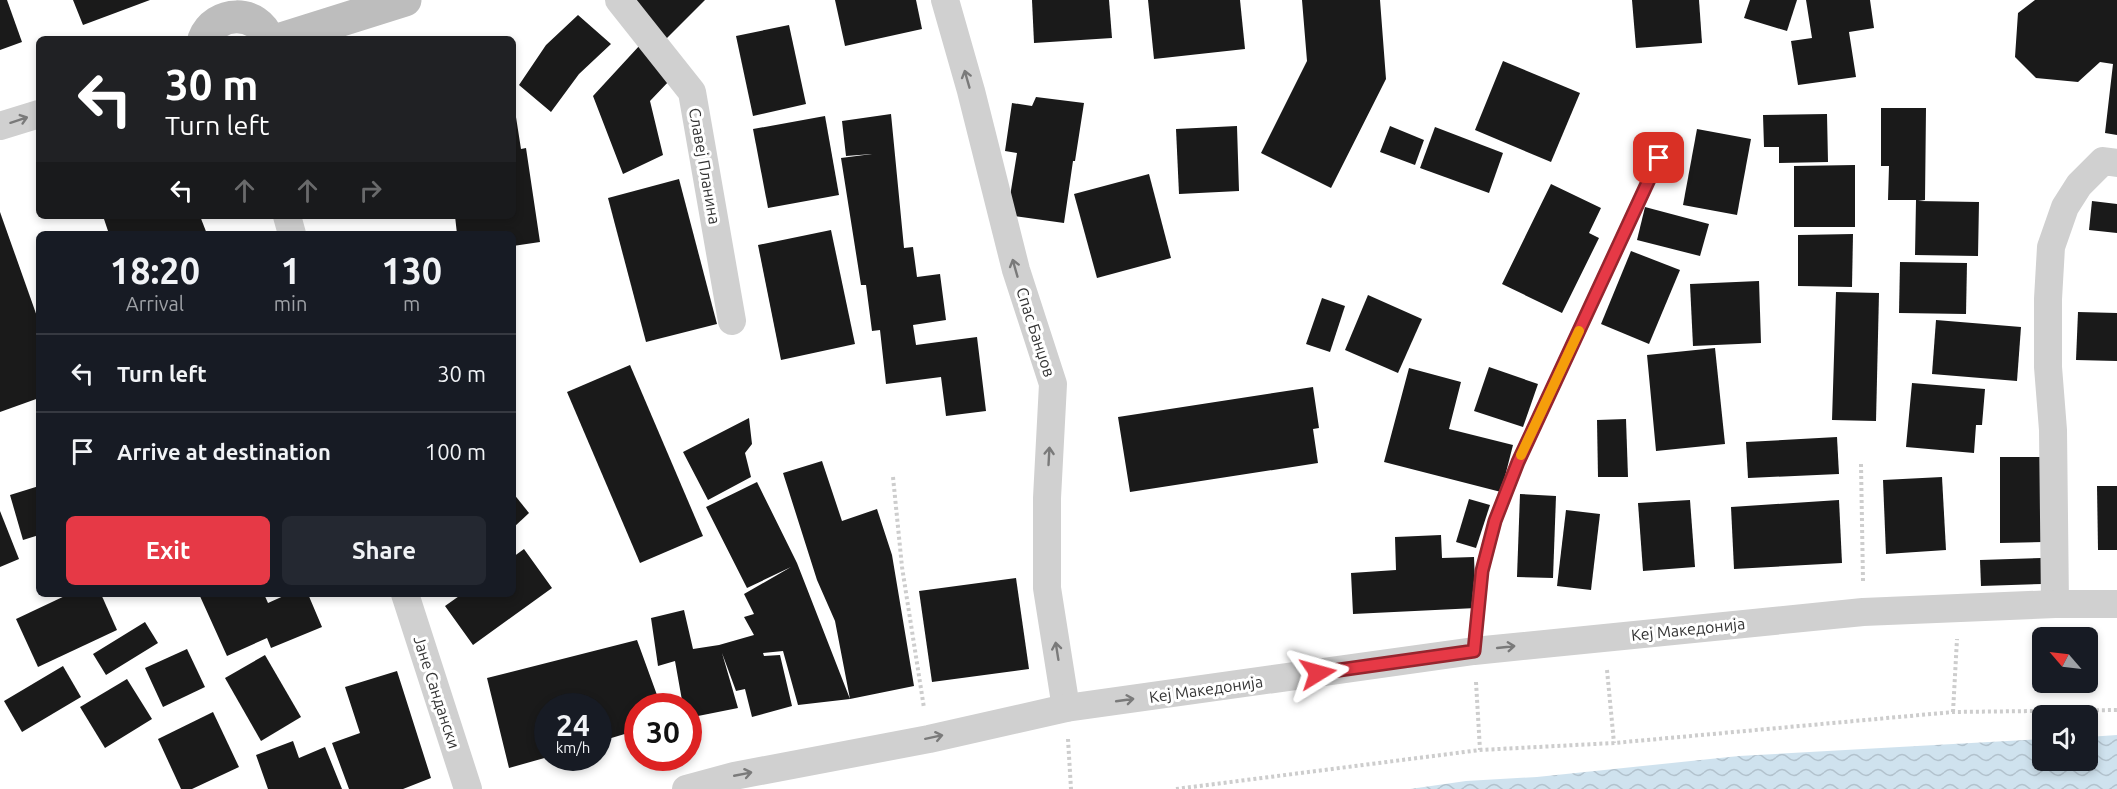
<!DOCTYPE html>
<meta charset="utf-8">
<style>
:root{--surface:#171b24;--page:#242831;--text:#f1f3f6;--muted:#9ea1a6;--line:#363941;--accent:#e63946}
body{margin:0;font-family:Ubuntu,sans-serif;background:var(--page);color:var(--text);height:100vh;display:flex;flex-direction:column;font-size:22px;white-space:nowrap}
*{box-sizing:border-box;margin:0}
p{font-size:20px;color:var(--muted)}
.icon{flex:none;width:33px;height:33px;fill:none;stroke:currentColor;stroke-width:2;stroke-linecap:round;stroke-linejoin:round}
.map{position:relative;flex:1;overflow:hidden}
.side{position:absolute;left:36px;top:231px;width:480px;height:366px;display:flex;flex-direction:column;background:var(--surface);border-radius:9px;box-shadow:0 3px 9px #0003}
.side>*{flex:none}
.guide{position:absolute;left:36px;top:36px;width:480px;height:183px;border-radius:9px;box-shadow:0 3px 9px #0003;background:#202124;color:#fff;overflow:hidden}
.needle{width:39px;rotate:298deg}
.controls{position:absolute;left:2032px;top:627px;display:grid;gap:12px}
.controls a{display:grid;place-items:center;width:66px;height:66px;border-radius:9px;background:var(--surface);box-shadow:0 3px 9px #0003;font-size:30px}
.speed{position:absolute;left:534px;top:693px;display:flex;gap:12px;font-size:30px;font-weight:700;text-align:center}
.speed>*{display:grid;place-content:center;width:78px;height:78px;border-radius:50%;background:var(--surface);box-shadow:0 3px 9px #0003;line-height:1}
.speed small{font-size:15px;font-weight:400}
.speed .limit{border:9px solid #d22;background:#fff;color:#111}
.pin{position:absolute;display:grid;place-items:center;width:51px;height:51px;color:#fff;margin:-26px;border-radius:12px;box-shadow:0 3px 9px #0006}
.me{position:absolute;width:66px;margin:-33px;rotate:82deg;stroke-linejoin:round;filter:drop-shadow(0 0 4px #0008)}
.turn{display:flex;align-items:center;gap:21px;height:126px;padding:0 30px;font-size:27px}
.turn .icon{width:78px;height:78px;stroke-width:2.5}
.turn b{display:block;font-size:42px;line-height:51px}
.lanes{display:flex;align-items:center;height:57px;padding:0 30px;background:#0003;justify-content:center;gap:30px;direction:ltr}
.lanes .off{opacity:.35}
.eta{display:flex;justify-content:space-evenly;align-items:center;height:102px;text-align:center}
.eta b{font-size:36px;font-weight:700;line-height:42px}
.button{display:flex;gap:12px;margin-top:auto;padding:12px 30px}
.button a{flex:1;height:69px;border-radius:9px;background:var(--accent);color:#fff;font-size:24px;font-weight:700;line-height:69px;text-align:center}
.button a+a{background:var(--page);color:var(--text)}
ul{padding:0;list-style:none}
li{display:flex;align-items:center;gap:18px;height:78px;padding:0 30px;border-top:2px solid var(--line)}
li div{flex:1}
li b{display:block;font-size:22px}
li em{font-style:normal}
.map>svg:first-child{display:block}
.water{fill:url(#water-waves)}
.building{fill:#1a1a1a}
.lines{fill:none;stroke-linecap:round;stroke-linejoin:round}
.path{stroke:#cdcdcd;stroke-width:4;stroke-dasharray:3 3;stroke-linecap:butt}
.lane{stroke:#d0d0d0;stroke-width:14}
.street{stroke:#d0d0d0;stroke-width:28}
.secondary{stroke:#bdbdbd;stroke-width:33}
.oneway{stroke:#7a7a7a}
.route-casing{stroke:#96252e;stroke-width:15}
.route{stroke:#e63946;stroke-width:10}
.slow{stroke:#f59e0b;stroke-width:10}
.labels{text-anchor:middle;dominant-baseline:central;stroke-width:6;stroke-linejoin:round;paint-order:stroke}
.street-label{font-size:16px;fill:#333;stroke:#fff}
</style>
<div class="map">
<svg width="2117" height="789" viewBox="0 0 2117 789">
<defs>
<pattern id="water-waves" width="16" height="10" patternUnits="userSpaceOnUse" patternTransform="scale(1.5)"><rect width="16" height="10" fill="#cfe2ee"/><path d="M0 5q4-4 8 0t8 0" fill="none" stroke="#b2c2cd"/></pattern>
</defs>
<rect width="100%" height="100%" fill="#fff"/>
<!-- water -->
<polygon class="water" points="2117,735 2117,789 1410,789 1466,781 1537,777 1739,756 2043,739 2043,760 2088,760 2088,737"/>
<!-- building -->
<g class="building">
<polygon points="0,0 7,0 22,42 0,50"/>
<polygon points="73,0 150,0 83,25"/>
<polygon points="627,0 705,0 666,39"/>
<polygon points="835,0 916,0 922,29 845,46"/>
<polygon points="1032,0 1109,0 1112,38 1034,43"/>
<polygon points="1148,0 1240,0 1245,49 1154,59"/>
<polygon points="1302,0 1380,0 1386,79 1331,188 1261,153 1307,61"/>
<polygon points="1632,0 1699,0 1702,43 1636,48"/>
<polygon points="1750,0 1797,0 1787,31 1744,18"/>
<polygon points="1806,0 1870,0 1874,28 1849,32 1856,77 1798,85 1791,41 1812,38"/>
<polygon points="2035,0 2117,0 2117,135 2105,133 2113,64 2100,62 2078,82 2036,78 2015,57 2018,13"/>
<polygon points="578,15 611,44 579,74 551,112 519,85 546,45"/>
<polygon points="789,25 806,104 753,116 736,36"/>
<polygon points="640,45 670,80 650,101 663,155 623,174 593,96"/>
<polygon points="1503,61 1580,93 1551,162 1475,130"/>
<polygon points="1036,97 1084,103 1075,161 1073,161 1064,223 1007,215 1017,153 1005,151 1012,103 1032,106"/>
<polygon points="513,98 521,149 526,148 540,242 513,246 513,234 457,234 455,216 513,216"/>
<polygon points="1881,108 1926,108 1925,200 1918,201 1979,202 1978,256 1915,255 1916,200 1888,200 1889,166 1881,166"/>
<polygon points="891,114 904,248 913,247 917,277 940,274 946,320 913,325 916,345 977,337 986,411 946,416 941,377 886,384 880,330 872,331 866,285 861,285 841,158 872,154 846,156 842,121"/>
<polygon points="1827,114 1828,162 1779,163 1779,147 1764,147 1763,115"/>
<polygon points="825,116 839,195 768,208 753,129"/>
<polygon points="1237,126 1239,191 1179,194 1176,129"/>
<polygon points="1390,126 1424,140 1415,165 1380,152"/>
<polygon points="1435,127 1503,153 1489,193 1420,168"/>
<polygon points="1697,129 1751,139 1737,215 1683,205"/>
<polygon points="1855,165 1855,227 1794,227 1794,166"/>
<polygon points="1149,174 1171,258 1097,278 1074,194"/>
<polygon points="679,179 717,324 646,342 608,198"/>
<polygon points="1551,184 1601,208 1589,233 1599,238 1562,313 1502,284"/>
<polygon points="2092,201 2117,204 2117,233 2089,230"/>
<polygon points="1645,207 1709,224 1700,256 1637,240"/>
<polygon points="0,212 39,322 39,398 0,412"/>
<polygon points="103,216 200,216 207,234 109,234"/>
<polygon points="831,230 855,344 781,360 758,245"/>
<polygon points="1853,234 1852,287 1798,286 1798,235"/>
<polygon points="1631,251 1680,270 1649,344 1601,324"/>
<polygon points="1900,262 1967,263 1966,314 1899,313"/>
<polygon points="1759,281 1761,343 1693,346 1690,284"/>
<polygon points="1836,292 1879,293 1876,421 1832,420"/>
<polygon points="1368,295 1422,319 1398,373 1345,350"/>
<polygon points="1322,298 1345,306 1330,352 1306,344"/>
<polygon points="2078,312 2117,313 2117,361 2076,360"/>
<polygon points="1936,320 2021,327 2017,381 1932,374"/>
<polygon points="1715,348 1725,444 1656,451 1647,355"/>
<polygon points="630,365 703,536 640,563 567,392"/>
<polygon points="1489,367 1538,384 1523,427 1474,411"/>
<polygon points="1409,368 1461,382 1449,429 1513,445 1501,492 1384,462"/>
<polygon points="1912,383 1985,389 1982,425 1976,425 1974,453 1906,447"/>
<polygon points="1313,387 1319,428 1313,429 1318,463 1130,492 1118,417"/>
<polygon points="749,418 752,444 745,453 751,477 708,500 683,452"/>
<polygon points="1626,419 1628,477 1598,477 1597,420"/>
<polygon points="1837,437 1839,474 1748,478 1746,442"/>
<polygon points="2000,457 2043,457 2043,542 2000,543"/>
<polygon points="822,461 842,521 877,509 892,555 914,686 850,699 798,705 783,651 763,653 764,656 780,655 792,706 752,717 745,689 736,691 722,653 738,708 688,718 688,706 683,706 675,661 658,666 651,618 684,610 693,649 719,645 754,635 744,617 754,614 744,594 791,567 747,588 706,507 757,482 797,563 850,699 835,621 817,580 783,473"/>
<polygon points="1942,477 1946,550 1886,554 1883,480"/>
<polygon points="39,486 39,535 23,540 10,495"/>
<polygon points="2097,486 2117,486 2117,550 2098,550"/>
<polygon points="513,493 529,513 513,528"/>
<polygon points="1520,494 1556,496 1553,578 1517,577"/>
<polygon points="1469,499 1490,505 1476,548 1456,542"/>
<polygon points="1690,500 1695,567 1643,571 1638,503"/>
<polygon points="1839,500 1842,563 1734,569 1731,507"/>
<polygon points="1566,510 1600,514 1591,590 1557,586"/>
<polygon points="0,511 19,559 0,567"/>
<polygon points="1441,535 1442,558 1474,557 1476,608 1353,614 1351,573 1396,570 1395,537"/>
<polygon points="524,549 552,588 473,645 445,606 462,594 513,594 513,557"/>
<polygon points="2041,558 2042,584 1981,586 1980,560"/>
<polygon points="1016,578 1029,669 932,682 919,591"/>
<polygon points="69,594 101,594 117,630 38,667 16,619"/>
<polygon points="199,594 264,594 268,603 288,594 308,594 322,627 271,648 267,638 227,656"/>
<polygon points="145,622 158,643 106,675 93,654"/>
<polygon points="637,640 661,706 638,706 638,730 598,742 598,706 548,706 548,757 509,768 487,678"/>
<polygon points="187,649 205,687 163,707 145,668"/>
<polygon points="265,655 301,717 261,741 225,678"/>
<polygon points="63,666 81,697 22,732 4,701"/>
<polygon points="397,671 431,778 403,789 349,789 332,743 360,733 345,687"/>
<polygon points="127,679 152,719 105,748 80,707"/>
<polygon points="213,712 239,767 192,789 181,789 158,739"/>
<polygon points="293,741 299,758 325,747 342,789 268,789 256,755"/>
</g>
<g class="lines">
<!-- path -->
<g class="path">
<polyline points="1861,464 1863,581"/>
<polyline points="893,477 902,567 924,708"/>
<polyline points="1607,670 1614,743"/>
<polyline points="1476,682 1480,750"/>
<polyline points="1953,712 1957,639"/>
<polyline points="1068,739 1071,789"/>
<polyline points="1176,789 1480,750 1614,743 1953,712 2117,710"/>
</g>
<!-- lane -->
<polyline class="lane" points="1474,651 1482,571 1495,521 1518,462 1659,158"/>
<!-- street -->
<g class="street">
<polyline points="619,0 692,92 732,321"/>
<polyline points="945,0 971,91 1016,270 1053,384 1047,498 1047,588 1066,708"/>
<polyline points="0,126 39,114"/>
<polyline points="287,216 292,234"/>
<polyline points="405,594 468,789"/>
<polyline points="2055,604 2053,430 2048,367 2048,299 2051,247 2065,207 2079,185 2103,161 2117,163"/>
<polyline points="686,789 734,776 929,739 1066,708 1474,651 1863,612 2055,604 2117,604"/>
</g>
<!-- secondary -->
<g class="secondary">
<path d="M204 39C215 10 258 9 268 39"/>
<polyline points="281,39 405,0"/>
</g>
</g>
<!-- one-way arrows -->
<defs><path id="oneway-shaft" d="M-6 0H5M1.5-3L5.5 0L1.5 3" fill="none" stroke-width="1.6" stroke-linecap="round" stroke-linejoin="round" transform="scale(1.5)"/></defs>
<g class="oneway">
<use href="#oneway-shaft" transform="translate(967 79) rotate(-106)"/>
<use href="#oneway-shaft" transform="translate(19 120) rotate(-18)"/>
<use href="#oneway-shaft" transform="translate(1015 268) rotate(-106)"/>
<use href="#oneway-shaft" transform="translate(1049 456) rotate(-87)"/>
<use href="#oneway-shaft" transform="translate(1506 647) rotate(-6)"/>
<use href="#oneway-shaft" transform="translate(1057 651) rotate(-99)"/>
<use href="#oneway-shaft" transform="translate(1125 700) rotate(-8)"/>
<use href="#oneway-shaft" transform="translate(934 737) rotate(-12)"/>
<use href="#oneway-shaft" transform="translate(743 774) rotate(-11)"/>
</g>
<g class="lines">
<!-- route casing -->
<g class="route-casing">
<polyline id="route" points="1318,673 1474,651 1482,571 1495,521 1518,462 1659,158"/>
</g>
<!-- route -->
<use href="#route" class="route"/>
<!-- slow -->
<polyline class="slow" points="1521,455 1579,331"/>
</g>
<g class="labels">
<!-- street labels -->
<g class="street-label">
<text transform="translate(705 166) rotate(80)">Славеј Планина</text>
<text transform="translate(1036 332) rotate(72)">Спас Банџов</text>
<text transform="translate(1688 629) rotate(-6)">Кеј Македонија</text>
<text transform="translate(1206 689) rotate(-8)">Кеј Македонија</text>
<text transform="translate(437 692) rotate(72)">Јане Сандански</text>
</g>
</g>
</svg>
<div class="controls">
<a><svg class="needle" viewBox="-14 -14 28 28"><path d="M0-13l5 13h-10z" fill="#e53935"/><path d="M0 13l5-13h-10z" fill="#9ea1a6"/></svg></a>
<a><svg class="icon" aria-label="sound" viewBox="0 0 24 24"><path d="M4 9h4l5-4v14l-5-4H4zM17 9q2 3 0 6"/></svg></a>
</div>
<div class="speed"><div>24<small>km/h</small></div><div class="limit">30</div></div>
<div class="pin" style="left:1659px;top:158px;background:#d93025"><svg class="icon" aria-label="arrive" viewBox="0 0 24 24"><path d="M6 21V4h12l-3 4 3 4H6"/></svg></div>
<svg class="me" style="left:1318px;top:673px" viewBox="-20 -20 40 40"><path d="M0-17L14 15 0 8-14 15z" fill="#e63946" stroke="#fff" stroke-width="4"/></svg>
<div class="guide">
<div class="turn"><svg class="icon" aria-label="left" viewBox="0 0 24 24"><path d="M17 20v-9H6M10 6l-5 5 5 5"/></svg><div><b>30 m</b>Turn left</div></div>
<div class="lanes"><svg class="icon" aria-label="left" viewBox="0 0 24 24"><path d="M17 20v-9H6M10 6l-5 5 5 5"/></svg><svg class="icon off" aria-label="ahead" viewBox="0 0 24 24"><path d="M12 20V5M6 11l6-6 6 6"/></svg><svg class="icon off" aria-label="ahead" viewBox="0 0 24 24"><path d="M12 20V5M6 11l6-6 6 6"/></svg><svg class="icon off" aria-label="right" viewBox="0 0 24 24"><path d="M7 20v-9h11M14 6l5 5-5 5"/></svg></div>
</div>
<section class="side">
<div class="eta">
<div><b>18:20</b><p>Arrival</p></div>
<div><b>1</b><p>min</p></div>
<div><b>130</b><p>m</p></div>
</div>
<ul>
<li><svg class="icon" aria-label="left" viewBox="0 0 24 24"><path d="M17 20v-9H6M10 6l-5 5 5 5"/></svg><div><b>Turn left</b></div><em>30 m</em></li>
<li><svg class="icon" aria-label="arrive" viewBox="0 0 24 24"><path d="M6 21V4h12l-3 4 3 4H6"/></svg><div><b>Arrive at destination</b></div><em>100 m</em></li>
</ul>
<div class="button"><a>Exit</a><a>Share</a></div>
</section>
</div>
